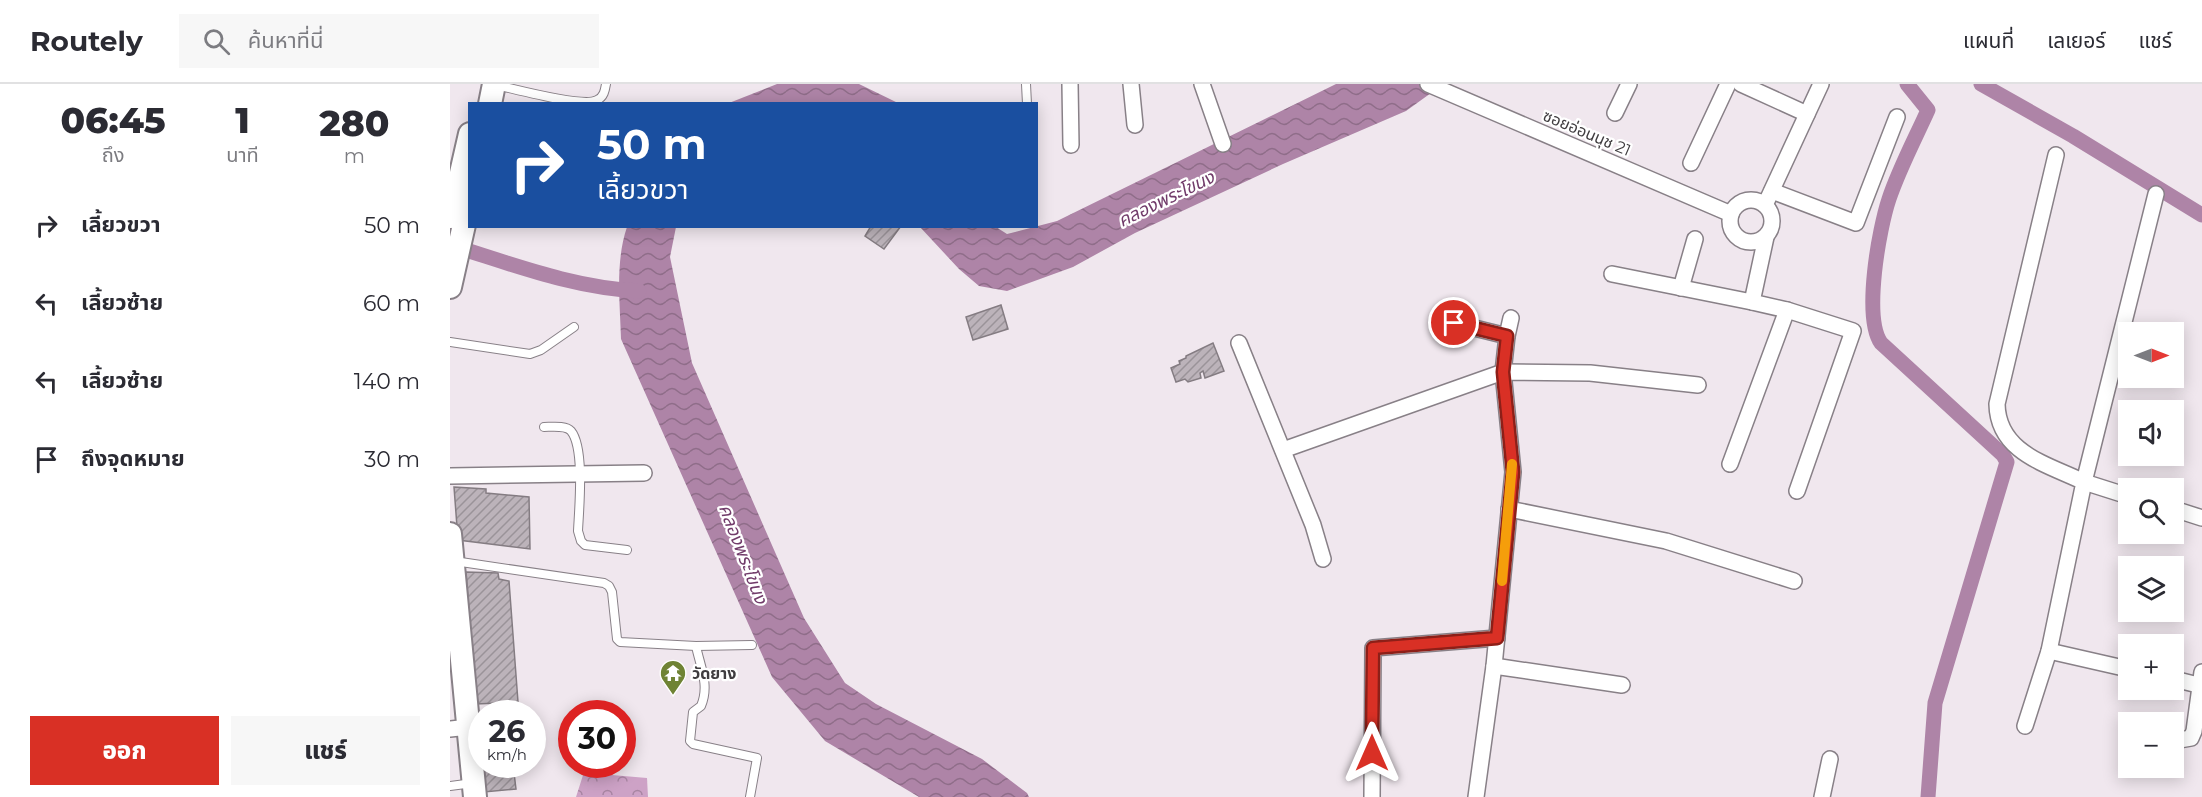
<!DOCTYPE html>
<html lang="th">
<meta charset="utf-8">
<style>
:root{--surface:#fff;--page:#f7f7f7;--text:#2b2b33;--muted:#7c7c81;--line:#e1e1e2;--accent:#d93025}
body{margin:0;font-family:Montserrat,"Noto Sans Thai",sans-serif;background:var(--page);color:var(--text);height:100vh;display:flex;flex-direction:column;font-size:22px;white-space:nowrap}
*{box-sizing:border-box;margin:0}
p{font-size:20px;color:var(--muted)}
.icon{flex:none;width:33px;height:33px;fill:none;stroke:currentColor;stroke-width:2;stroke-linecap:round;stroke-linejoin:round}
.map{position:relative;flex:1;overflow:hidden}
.panel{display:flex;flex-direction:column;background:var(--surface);width:450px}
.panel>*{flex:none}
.guide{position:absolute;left:18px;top:18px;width:570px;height:126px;border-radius:0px;box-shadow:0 3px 15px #0003;background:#1a4fa0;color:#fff;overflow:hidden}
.needle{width:39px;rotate:90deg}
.fabs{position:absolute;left:1668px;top:238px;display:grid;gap:12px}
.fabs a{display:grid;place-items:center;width:66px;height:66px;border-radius:0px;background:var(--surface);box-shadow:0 3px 15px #0003;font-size:30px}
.speed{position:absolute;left:18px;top:616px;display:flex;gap:12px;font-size:30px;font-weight:700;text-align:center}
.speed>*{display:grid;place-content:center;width:78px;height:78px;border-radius:50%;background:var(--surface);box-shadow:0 3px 15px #0003;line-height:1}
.speed small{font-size:15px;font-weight:400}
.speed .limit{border:9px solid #d22;background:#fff;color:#111}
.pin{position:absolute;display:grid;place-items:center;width:51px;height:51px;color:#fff;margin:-26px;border:3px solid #fff;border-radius:50%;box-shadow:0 2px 6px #0007}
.me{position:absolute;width:66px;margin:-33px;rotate:0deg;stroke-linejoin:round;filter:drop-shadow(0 0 4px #0008)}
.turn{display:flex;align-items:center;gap:21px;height:126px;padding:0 30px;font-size:27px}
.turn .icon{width:78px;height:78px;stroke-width:2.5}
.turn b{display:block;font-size:42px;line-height:51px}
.eta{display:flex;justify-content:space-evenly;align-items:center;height:102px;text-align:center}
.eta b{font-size:36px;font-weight:800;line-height:42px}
.primary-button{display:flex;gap:12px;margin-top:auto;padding:12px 30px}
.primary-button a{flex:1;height:69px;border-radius:0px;background:var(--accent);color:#fff;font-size:24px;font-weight:800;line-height:69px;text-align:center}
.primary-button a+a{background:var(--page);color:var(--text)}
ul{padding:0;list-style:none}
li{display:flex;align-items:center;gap:18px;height:78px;padding:0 30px}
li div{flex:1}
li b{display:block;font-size:22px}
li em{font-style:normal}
header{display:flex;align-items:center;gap:36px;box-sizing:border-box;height:84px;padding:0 30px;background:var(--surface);border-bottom:2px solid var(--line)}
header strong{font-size:28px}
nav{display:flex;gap:33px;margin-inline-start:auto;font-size:21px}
.search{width:420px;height:54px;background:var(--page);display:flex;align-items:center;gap:15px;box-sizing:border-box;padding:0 21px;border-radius:0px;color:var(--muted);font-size:22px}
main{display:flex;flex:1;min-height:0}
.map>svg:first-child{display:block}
.forest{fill:url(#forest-crowns)}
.water{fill:url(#water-waves)}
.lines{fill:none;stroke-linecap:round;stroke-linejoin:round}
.canal{stroke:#ae84a7;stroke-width:15}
.building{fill:url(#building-hatch);stroke:#847c82;stroke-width:1.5}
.service-casing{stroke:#888087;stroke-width:10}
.minor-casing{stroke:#888087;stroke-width:18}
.primary-casing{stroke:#888087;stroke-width:26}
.service{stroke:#fff;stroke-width:8}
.minor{stroke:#fff;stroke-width:15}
.primary{stroke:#fff;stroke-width:22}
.route-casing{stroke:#8d1f18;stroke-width:15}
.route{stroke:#d93025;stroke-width:10}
.slow{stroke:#f59e0b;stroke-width:10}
.labels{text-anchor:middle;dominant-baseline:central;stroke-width:4.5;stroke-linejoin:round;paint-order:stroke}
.street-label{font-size:16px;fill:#3f3c3f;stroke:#fff}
.poi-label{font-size:16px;font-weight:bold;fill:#3f3c3f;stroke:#fff;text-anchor:start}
.water-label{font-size:18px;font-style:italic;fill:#713b6a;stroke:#fff}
</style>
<header>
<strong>Routely</strong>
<div class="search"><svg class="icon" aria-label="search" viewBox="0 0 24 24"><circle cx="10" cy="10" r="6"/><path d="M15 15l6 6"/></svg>ค้นหาที่นี่</div>
<nav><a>แผนที่</a><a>เลเยอร์</a><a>แชร์</a></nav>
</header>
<main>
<section class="panel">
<div class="eta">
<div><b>06:45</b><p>ถึง</p></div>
<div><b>1</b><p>นาที</p></div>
<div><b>280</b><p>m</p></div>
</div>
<ul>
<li><svg class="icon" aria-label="right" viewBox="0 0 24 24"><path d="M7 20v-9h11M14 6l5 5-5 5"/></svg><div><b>เลี้ยวขวา</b></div><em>50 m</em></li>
<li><svg class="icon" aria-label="left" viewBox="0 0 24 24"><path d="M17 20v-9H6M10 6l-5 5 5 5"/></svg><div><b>เลี้ยวซ้าย</b></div><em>60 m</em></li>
<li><svg class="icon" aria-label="left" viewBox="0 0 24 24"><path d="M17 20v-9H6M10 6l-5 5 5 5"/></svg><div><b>เลี้ยวซ้าย</b></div><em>140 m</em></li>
<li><svg class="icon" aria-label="arrive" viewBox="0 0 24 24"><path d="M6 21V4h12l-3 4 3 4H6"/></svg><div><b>ถึงจุดหมาย</b></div><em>30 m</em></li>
</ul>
<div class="primary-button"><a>ออก</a><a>แชร์</a></div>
</section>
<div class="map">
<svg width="1752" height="713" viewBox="0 0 1752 713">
<defs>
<pattern id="forest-crowns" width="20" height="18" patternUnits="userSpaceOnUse" patternTransform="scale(1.5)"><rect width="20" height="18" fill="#cda2c6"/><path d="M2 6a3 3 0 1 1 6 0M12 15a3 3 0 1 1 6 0" fill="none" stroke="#a885a2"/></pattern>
<pattern id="water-waves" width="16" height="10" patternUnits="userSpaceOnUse" patternTransform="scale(1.5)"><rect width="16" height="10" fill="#ae84a7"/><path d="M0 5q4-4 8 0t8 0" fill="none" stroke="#8f6d89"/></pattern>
<pattern id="building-hatch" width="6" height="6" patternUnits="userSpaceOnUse" patternTransform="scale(1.5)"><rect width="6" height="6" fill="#bcb3ba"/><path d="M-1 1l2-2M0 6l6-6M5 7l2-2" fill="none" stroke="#9a9399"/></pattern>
</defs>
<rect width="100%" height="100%" fill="#f0e7ee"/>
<!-- forest -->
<polygon class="forest" points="141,681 148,683 162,691 197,694 198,713 126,713 134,688"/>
<!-- water -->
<g class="water">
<polygon points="327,0 409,0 448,19 279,19"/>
<polygon points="886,0 987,0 981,9 956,27 833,80 685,149 623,183 557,207 529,202 509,185 470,143 546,143 557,150 607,137"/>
<path d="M177 143H226L220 173 242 279 354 534 395 599 426 620 532 675 577 709 579 713H469L375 657 322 593 171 255C170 219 165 178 177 143Z"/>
</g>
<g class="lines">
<!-- canal -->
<g class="canal">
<path d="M1457 0 1478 26C1465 55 1449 85 1439 115 1429 145 1413 233 1431 259L1553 371 1557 378 1485 619 1478 713"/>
<polyline points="1531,0 1623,52 1752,131"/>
<path d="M0 161C62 180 123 204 189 207"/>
</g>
</g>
<!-- building -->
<g class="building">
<polygon points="421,142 451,142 434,165 415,152"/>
<polygon points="551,221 558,245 523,256 516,233"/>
<polygon points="763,259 774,287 755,294 753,287 750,289 751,294 738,298 735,295 726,298 721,284 730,280 729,277 736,274 736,272"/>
<polygon points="4,403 36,405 36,409 79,413 80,465 8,456"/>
<polygon points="16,488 48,489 49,495 59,497 68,618 26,620"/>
<polygon points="58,627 58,630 32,630 32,678 27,630"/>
<polygon points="32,681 63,681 66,705 34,708"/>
</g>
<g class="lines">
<!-- service casing -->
<g class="service-casing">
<g id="service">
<polyline points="576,0 577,20"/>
<path d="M46 1C65 5 133 24 147 16 154 13 155 6 156 0"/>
<polyline points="0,258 80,270 91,266 124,243"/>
<path d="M94 343C101 343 116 341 121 347 135 364 129 425 128 447L131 457 135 461 177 466"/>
<polyline points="4,477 154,499 159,502 162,508 167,555 170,558 246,562 302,561"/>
<path d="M246 562C250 582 260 601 251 622L243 628 240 657 243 660 307 674 300 713"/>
<polyline points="0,702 23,699"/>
</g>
</g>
<!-- minor casing -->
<g class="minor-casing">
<g id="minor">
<polyline points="620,0 621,61"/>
<polyline points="681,0 685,41"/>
<polyline points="752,0 773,60"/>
<polyline points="978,0 1281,130"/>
<polyline points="1291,0 1357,30"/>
<polyline points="1165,29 1179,0"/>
<polyline points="1241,79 1278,0"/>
<polyline points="1322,107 1406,139 1447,33"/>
<circle cx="1301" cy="137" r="21"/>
<polyline points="1315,121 1371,0"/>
<polyline points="1316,153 1302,218 1337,226 1403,247 1347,407"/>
<polyline points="1162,190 1302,218"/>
<polyline points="1231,204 1245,155"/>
<polyline points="1004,239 1057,252"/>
<polyline points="789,259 863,441 873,475"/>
<polyline points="833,366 1053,288 1140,289 1248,301"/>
<polyline points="1280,380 1337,226"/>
<polyline points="0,392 194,389"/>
<polyline points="1678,412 1634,398 1706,110"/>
<polyline points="1059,425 1216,457 1344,497"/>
<polyline points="1724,425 1752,434"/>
<polyline points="1599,567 1678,585"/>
<polyline points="1044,582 1172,601"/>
<polyline points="1724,595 1752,602"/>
<path d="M1575 642 1599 567 1634 398C1597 380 1548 369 1547 320L1606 71"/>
<polyline points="0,645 19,643"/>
<polyline points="1724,657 1741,654 1744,647 1752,588"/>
<polyline points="922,713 923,564 1047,554"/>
<polyline points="1026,713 1044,582 1063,388 1053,288 1057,252 1061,234"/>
<polyline points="1372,713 1380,675"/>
</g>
</g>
<!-- primary casing -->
<g class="primary-casing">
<g id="primary">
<polyline points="40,20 44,0"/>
<polyline points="1,133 20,50"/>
<polyline points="0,203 20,114"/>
<polyline points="0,450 25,713"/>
</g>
</g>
<!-- service -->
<use href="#service" class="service"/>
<!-- minor -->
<use href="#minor" class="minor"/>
<!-- primary -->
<use href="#primary" class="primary"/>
</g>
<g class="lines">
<!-- route casing -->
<g class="route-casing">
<polyline id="route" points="922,669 923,564 1047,554 1063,388 1053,288 1057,252 1004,239"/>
</g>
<!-- route -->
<use href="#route" class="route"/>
<!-- slow -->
<polyline class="slow" points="1052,497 1062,380"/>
</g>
<!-- icons -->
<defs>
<g id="temple-pin" transform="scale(1.35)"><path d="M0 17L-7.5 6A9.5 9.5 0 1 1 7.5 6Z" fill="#6f8334" stroke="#fff"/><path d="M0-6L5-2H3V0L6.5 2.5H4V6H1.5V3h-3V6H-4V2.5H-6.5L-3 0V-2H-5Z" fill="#fff"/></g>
</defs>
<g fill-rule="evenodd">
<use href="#temple-pin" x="223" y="589"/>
</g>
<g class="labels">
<!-- street labels -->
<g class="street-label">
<text transform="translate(1137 49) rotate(23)">ซอยอ่อนนุช 21</text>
</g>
<!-- poi labels -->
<g class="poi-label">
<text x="242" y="589">วัดยาง</text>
</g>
<!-- water labels -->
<g class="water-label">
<text transform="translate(716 115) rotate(-26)">คลองพระโขนง</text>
<text transform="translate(293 470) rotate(69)">คลองพระโขนง</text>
</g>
</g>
</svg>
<div class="fabs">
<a><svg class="needle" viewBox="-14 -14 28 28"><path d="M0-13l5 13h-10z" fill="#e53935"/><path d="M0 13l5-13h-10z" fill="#7c7c81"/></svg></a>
<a><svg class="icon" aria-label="sound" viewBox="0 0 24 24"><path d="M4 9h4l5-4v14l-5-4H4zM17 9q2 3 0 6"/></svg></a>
<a><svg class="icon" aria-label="search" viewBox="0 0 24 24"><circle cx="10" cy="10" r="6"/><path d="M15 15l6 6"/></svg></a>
<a><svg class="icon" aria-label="layers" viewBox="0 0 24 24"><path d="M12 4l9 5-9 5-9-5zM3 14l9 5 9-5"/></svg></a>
<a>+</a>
<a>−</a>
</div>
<div class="speed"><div>26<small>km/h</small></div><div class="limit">30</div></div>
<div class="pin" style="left:1004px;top:239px;background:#d93025"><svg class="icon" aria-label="arrive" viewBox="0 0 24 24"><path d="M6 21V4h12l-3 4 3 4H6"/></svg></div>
<svg class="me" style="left:922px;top:669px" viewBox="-20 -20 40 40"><path d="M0-17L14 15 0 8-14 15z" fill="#d93025" stroke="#fff" stroke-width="4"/></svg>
<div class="guide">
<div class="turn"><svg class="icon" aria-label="right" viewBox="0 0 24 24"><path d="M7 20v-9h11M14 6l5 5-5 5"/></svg><div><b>50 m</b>เลี้ยวขวา</div></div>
</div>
</div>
</main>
